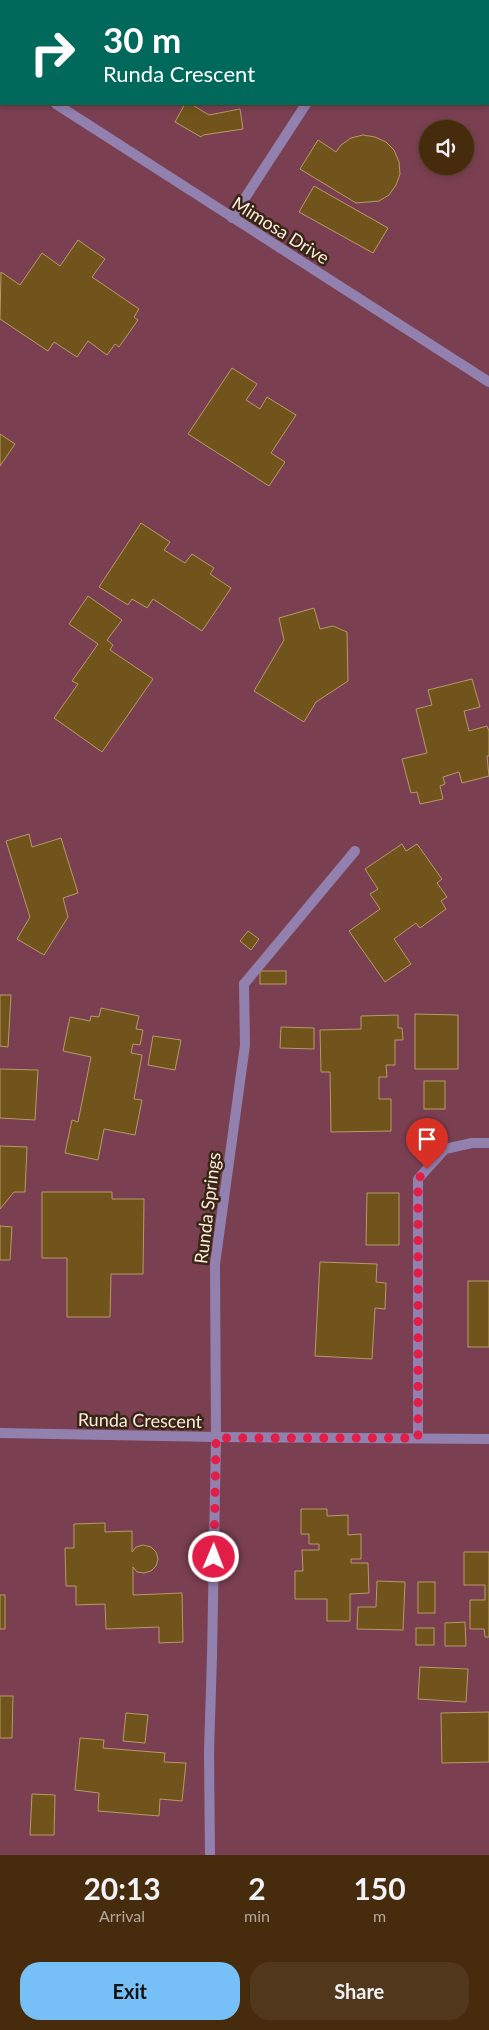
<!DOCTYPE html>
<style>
:root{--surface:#472b0d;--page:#51371b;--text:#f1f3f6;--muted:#b0a79d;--line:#5f472e;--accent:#76c0f7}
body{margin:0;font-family:Lato,sans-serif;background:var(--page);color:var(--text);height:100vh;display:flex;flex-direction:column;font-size:19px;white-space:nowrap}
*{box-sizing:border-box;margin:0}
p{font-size:16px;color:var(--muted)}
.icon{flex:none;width:28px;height:28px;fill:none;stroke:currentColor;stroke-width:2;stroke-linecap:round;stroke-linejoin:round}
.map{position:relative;height:1855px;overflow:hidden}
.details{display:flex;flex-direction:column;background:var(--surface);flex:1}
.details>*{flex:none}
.hud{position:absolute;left:0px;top:0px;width:490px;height:105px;box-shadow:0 2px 8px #0003,0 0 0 1px var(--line);background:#00695c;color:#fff;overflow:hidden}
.buttons{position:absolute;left:419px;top:120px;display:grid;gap:10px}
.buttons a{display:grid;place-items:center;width:55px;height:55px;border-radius:50%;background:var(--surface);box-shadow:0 2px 8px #0003,0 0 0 1px var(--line);font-size:25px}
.pin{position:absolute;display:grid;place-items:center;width:42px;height:42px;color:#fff;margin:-51px -21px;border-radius:50% 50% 50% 0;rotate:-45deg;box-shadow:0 0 5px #0007}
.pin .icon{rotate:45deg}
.me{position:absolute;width:55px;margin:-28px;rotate:1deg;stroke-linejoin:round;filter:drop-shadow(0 0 4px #0008)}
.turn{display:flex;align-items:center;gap:18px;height:105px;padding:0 20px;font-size:22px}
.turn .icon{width:65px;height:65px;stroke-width:2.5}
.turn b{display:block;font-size:35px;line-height:42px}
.eta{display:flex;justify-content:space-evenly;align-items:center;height:85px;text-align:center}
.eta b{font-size:30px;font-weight:700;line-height:35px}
.button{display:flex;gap:10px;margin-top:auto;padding:10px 20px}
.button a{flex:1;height:58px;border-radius:20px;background:var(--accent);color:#111;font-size:20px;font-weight:700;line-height:58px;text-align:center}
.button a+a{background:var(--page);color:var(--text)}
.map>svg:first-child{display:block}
.green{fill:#7a4051;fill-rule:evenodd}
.building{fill:#70541c;stroke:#b69a67}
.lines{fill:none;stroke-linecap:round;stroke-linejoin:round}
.lane{stroke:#9280af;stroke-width:10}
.street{stroke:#9280af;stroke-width:10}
.route{stroke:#e11d48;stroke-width:9;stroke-dasharray:0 16.2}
.labels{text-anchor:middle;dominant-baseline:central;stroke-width:5;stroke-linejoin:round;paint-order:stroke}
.street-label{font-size:18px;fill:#feeada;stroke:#372515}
</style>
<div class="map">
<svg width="489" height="1855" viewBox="0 0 489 1855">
<rect width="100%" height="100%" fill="#5f3911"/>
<!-- green -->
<path class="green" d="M0 0H489V1855H0ZM1 1H489V104H1ZM428 129H465V166H428Z"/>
<!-- building -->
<g class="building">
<polygon points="185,104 191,104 209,115 240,109 243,129 203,135 201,137 175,122"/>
<polygon points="363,135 375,137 386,142 394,150 399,162 400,174 396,185 389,195 379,201 356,203 300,169 318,140 336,152 341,145 351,138"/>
<polygon points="314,186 388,228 373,253 299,212"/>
<polygon points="78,240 105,259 92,277 139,309 134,317 138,320 119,347 115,344 107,355 88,341 77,357 54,342 48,351 0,319 1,272 20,285 42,253 60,266"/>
<polygon points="232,368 257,384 246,400 260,409 267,397 296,415 271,453 285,462 269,486 188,434"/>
<polygon points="0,434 15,444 0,466"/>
<polygon points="141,523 170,542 164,550 185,563 192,554 214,568 210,574 231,588 202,631 153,599 147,608 132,599 128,605 99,587"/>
<polygon points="88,596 122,620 107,640 113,645 110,650 153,679 102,752 54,718 78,684 72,681 98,644 69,624"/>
<polygon points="314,608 320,629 333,626 347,632 348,681 316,702 304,722 254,691 284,640 279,618"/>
<polygon points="472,679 480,707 464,711 469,731 487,726 489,731 489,756 487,756 489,776 462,783 459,772 443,777 445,784 440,786 443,799 420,804 417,792 411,793 402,759 427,753 416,709 432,705 428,690"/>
<polygon points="29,834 32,847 61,838 78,893 63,898 68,917 44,955 17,939 30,917 6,841"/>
<polygon points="402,844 406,851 417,844 442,879 437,883 447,897 441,901 446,909 420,928 416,923 394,939 411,964 385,982 349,931 380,909 370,894 378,889 365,869"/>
<polygon points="248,931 259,939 251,950 240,941"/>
<rect x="260" y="971" width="26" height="13"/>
<polygon points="0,995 11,995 8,1047 0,1046"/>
<polygon points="101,1008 139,1016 136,1029 143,1030 140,1045 133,1044 131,1053 142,1055 134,1099 142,1100 135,1135 104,1129 98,1160 65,1153 72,1120 78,1122 91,1057 63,1051 70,1017 90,1021 91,1016 99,1017"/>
<polygon points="415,1014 458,1015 458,1069 415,1069"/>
<polygon points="398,1015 398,1028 402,1028 403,1040 395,1040 395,1065 386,1065 387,1077 379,1077 379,1099 391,1099 391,1131 331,1132 330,1072 321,1072 320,1030 361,1029 361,1016"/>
<polygon points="281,1027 314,1028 314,1049 280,1048"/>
<polygon points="153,1036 181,1040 175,1070 148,1065"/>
<polygon points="0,1069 38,1070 35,1120 0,1118"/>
<rect x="424" y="1081" width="21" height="28"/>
<polygon points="0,1146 27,1147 25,1192 14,1192 0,1209"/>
<polygon points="42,1192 112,1192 112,1199 144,1199 143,1274 111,1274 110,1317 67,1317 67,1258 42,1258"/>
<polygon points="367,1193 399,1193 399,1245 366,1245"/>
<polygon points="0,1226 12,1227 10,1260 0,1260"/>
<polygon points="320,1262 377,1264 376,1282 386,1283 385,1309 375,1308 372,1359 315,1356"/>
<rect x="468" y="1281" width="21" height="66"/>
<polygon points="301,1509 327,1509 327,1516 348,1515 348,1535 361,1534 361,1559 351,1559 351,1563 368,1563 369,1593 350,1594 350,1621 327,1621 327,1599 295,1599 295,1571 303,1571 302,1550 319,1550 319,1544 309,1544 309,1534 301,1534"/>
<polygon points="105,1523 105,1532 132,1531 132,1552 136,1547 143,1545 151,1547 156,1552 158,1559 156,1566 151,1571 144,1573 137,1572 133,1567 133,1595 182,1593 183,1642 159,1643 159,1627 106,1629 105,1604 76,1605 76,1586 66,1586 65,1548 74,1548 74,1524"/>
<polygon points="464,1552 489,1552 489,1637 485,1637 484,1629 470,1629 470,1600 485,1600 485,1585 464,1585"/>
<polygon points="377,1581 405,1582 403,1630 357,1629 358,1607 376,1607"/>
<rect x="418" y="1582" width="17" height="31"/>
<rect x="0" y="1595" width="5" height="34"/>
<polygon points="465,1622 466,1646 445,1646 445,1623"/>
<rect x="416" y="1628" width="18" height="17"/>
<polygon points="420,1667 468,1669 466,1702 418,1699"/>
<polygon points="0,1696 13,1696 12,1738 0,1738"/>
<polygon points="489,1712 489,1762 442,1763 441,1713"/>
<polygon points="126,1713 148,1715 145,1743 123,1741"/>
<polygon points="80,1738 104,1740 103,1748 165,1753 164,1762 186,1763 182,1801 160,1799 159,1816 98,1811 99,1793 75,1790"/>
<polygon points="32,1794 55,1795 54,1835 30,1835"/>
</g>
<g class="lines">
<!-- lane -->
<g class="lane">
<polyline points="244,984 355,851"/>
<polyline points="418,1438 418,1179 445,1149 472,1143 489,1143"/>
<polyline points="210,1855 209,1752 212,1656"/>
</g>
<!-- street -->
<g class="street">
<polyline points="373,1 374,0"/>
<polyline points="0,68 1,69"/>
<polyline points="56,104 489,382"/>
<polyline points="232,218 306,104"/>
<polyline points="0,1433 216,1437 489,1439"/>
<polyline points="212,1656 216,1437 215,1264 245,1045 244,984"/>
</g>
</g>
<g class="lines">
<!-- route -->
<polyline class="route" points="214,1557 216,1438 418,1438 418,1179 427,1169"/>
</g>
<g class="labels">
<!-- street labels -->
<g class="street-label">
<text transform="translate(281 230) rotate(32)">Mimosa Drive</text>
<text transform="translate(207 1208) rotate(-83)">Runda Springs</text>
<text transform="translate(140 1420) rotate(1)">Runda Crescent</text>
</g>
</g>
</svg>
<div class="buttons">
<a><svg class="icon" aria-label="sound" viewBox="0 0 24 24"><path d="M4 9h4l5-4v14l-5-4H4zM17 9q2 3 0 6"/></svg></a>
</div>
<div class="pin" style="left:427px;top:1169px;background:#d93025"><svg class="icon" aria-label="arrive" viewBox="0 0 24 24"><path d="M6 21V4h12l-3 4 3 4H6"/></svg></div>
<svg class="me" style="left:214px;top:1557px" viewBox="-20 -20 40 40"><circle r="17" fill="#e11d48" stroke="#fff" stroke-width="3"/><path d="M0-11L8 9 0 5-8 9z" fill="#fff"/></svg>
<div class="hud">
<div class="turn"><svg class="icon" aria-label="right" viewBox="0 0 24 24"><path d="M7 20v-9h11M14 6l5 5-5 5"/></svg><div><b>30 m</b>Runda Crescent</div></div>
</div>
</div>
<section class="details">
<div class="eta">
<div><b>20:13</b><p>Arrival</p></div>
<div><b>2</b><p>min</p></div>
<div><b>150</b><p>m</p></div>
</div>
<div class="button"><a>Exit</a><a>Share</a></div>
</section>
